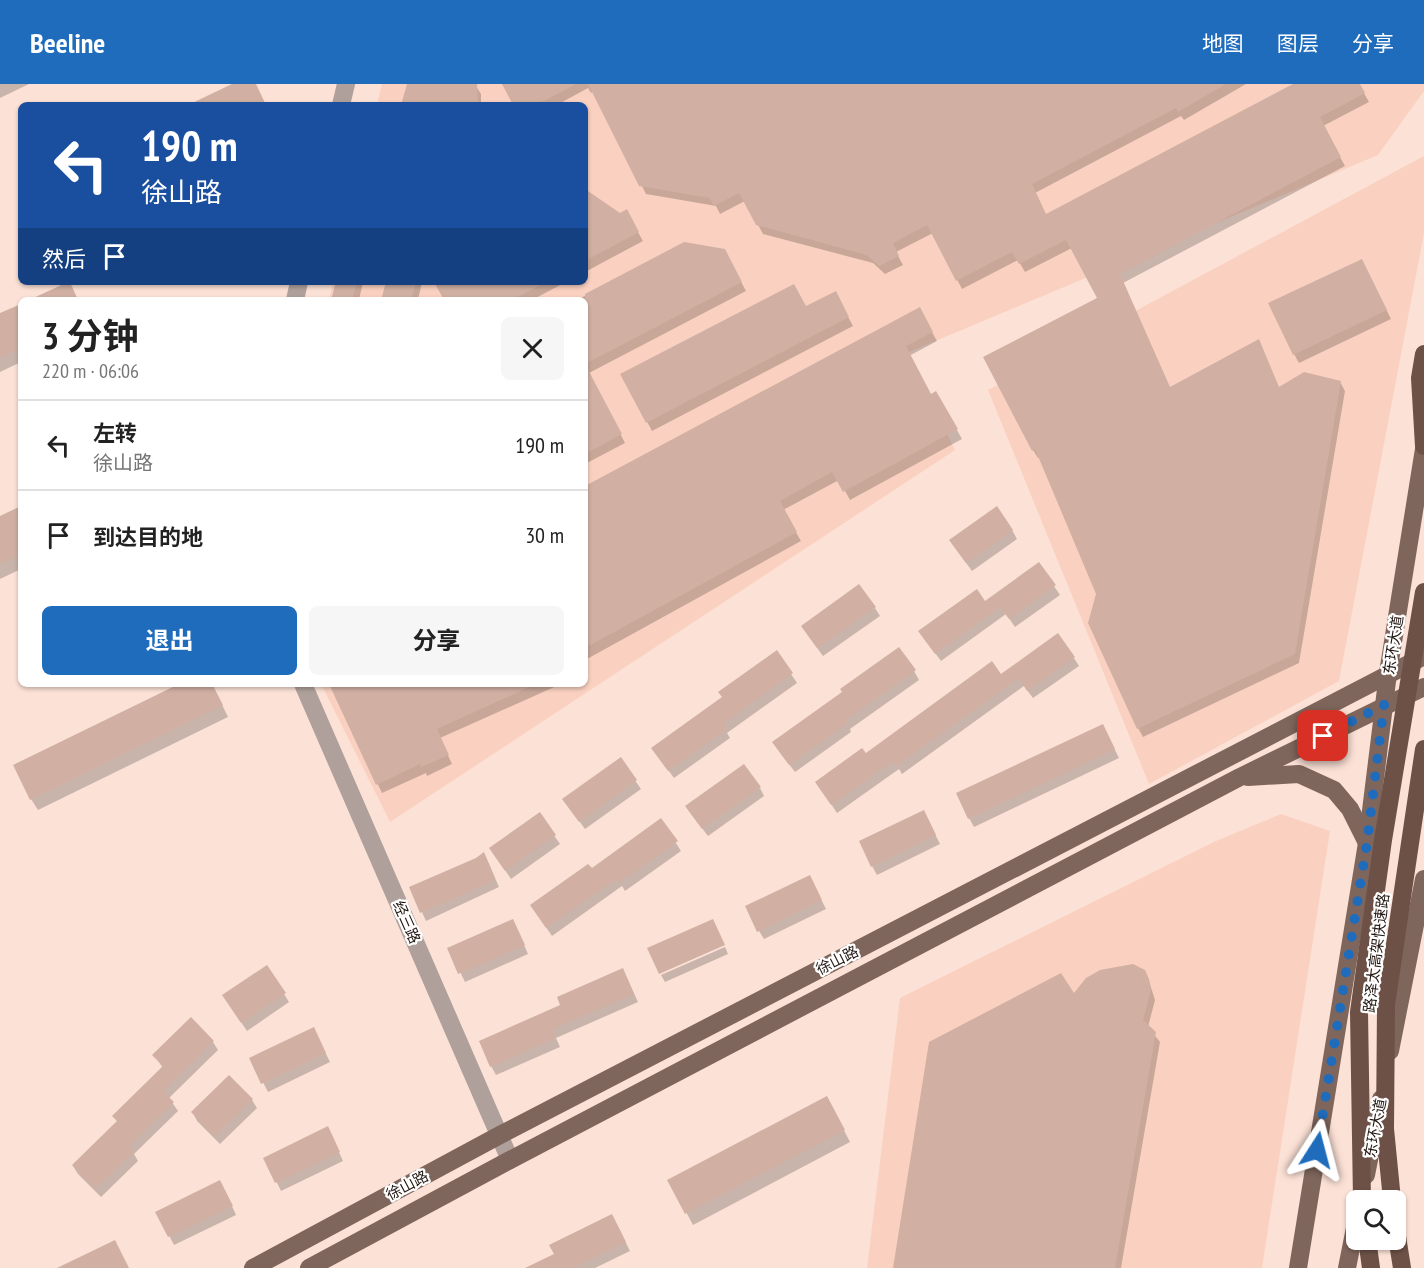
<!DOCTYPE html>
<html lang="zh">
<meta charset="utf-8">
<style>
:root{--surface:#fff;--page:#f6f6f6;--text:#222;--muted:#767676;--line:#e0e0e0;--accent:#206cbc}
body{margin:0;font-family:"PT Sans Narrow","Noto Sans SC",sans-serif;background:var(--page);color:var(--text);height:100vh;display:flex;flex-direction:column;font-size:22px;white-space:nowrap}
*{box-sizing:border-box;margin:0}
p{font-size:20px;color:var(--muted)}
.icon{flex:none;width:33px;height:33px;fill:none;stroke:currentColor;stroke-width:2;stroke-linecap:round;stroke-linejoin:round}
.map{position:relative;flex:1;overflow:hidden}
.details{position:absolute;left:18px;top:213px;width:570px;height:390px;display:flex;flex-direction:column;background:var(--surface);border-radius:9px;box-shadow:0 2px 4px #0004}
.details>*{flex:none}
.guide{position:absolute;left:18px;top:18px;width:570px;height:183px;border-radius:9px;box-shadow:0 2px 4px #0004;background:#1a4fa0;color:#fff;overflow:hidden}
.fabs{position:absolute;left:1346px;top:1106px;display:grid;gap:12px}
.fabs a{display:grid;place-items:center;width:60px;height:60px;border-radius:9px;background:var(--surface);box-shadow:0 2px 4px #0004;font-size:30px}
.pin{position:absolute;display:grid;place-items:center;width:51px;height:51px;color:#fff;margin:-26px;border-radius:12px;box-shadow:0 3px 9px #0006}
.me{position:absolute;width:66px;margin:-33px;rotate:9deg;stroke-linejoin:round;filter:drop-shadow(0 0 4px #0008)}
.turn{display:flex;align-items:center;gap:21px;height:126px;padding:0 24px;font-size:27px}
.turn .icon{width:78px;height:78px;stroke-width:2.5}
.turn b{display:block;font-size:42px;line-height:51px}
.then{display:flex;align-items:center;height:57px;padding:0 24px;background:#0003;gap:12px;font-size:22px}
.round{display:grid;place-items:center;flex:none;width:63px;height:63px;border-radius:9px;background:var(--page)}
.headline{display:flex;align-items:center;justify-content:space-between;height:102px;padding:0 24px}
h1{font-size:36px;font-weight:700;line-height:45px}
.cta{display:flex;gap:12px;margin-top:auto;padding:12px 24px}
.cta a{flex:1;height:69px;border-radius:9px;background:var(--accent);color:#fff;font-size:24px;font-weight:700;line-height:69px;text-align:center}
.cta a+a{background:var(--page);color:var(--text)}
ul{padding:0;list-style:none}
li{display:flex;align-items:center;gap:18px;height:90px;padding:0 24px;border-top:2px solid var(--line)}
li div{flex:1}
li b{display:block;font-size:22px}
li em{font-style:normal}
header{display:flex;align-items:center;gap:36px;box-sizing:border-box;height:84px;padding:0 30px;background:var(--accent);color:#fff}
header strong{font-size:28px}
nav{display:flex;gap:33px;margin-inline-start:auto;font-size:21px}
.map>svg:first-child{display:block}
.built{fill:#fad1c0}
.shadow{fill:#0003}
.building{fill:#d1b0a3}
.lines{fill:none;stroke-linecap:round;stroke-linejoin:round}
.minor{stroke:#afa09b;stroke-width:18}
.major{stroke:#7f665c;stroke-width:18}
.highway{stroke:#6d5146;stroke-width:18}
.route{stroke:#206cbc;stroke-width:10;stroke-dasharray:0 18}
.labels{text-anchor:middle;dominant-baseline:central;stroke-width:4.5;stroke-linejoin:round;paint-order:stroke}
.street-label{font-size:15px;fill:#211611;stroke:#fff}
</style>
<header>
<strong>Beeline</strong>
<nav><a>地图</a><a>图层</a><a>分享</a></nav>
</header>
<div class="map">
<svg width="1424" height="1184" viewBox="0 0 1424 1184">
<rect width="100%" height="100%" fill="#fce1d6"/>
<!-- built -->
<g class="built">
<polygon points="382,0 1424,0 1424,7 1378,71 907,269 955,366 390,738 321,600 585,600 585,216 329,216 333,198 585,198 585,21 377,21"/>
<polygon points="1424,72 1424,149 1339,597 1149,700 988,306"/>
<polygon points="1281,730 1330,747 1262,1184 867,1184 900,914 1216,757"/>
</g>
<!-- shadow -->
<g class="shadow">
<polygon points="0,0 29,0 0,14"/>
<polygon points="408,0 476,2 481,10 481,21 403,21"/>
<polygon points="504,0 1246,0 1184,36 1181,32 1035,109 1046,131 1297,0 1359,0 1369,18 1323,42 1345,82 1123,199 1170,304 1259,257 1279,304 1340,298 1345,307 1299,579 1143,653 1138,644 1097,510 1040,373 1038,374 1033,366 1099,214 1072,164 1025,188 1018,176 962,205 933,149 896,168 903,181 885,190 873,179 763,150 745,117 720,130 716,122 646,110 593,7 591,9 588,4 557,21 515,21"/>
<polygon points="585,112 620,130 626,127 643,157 585,188"/>
<polygon points="684,160 729,175 746,207 589,289 625,359 585,380 585,216 577,216"/>
<polygon points="1366,185 1391,235 1299,279 1294,270"/>
<polygon points="338,198 363,198 359,216 333,216"/>
<polygon points="387,198 422,198 418,216 383,216"/>
<polygon points="436,198 566,198 532,216 446,216"/>
<polygon points="835,209 853,242 652,347 622,291 806,224"/>
<polygon points="21,221 21,278 0,288 0,231"/>
<polygon points="919,225 937,257 909,272 930,312 936,309 962,355 850,416 839,396 783,426 801,457 587,575 585,572 585,403"/>
<polygon points="21,424 21,485 0,495 0,434"/>
<polygon points="1012,446 1017,455 972,487 956,465"/>
<polygon points="1039,480 1060,511 1015,543 1006,530 941,577 925,555 985,519"/>
<polygon points="875,524 880,532 823,572 807,550"/>
<polygon points="777,569 797,599 727,649 730,654 674,694 658,672"/>
<polygon points="1074,574 1079,582 1033,614 1024,602 902,690 899,685 837,729 822,706 866,671 1001,592"/>
<polygon points="914,587 919,596 850,645 851,648 795,688 779,667"/>
<polygon points="182,600 212,600 228,633 38,726 31,715"/>
<polygon points="330,600 561,600 440,654 452,680 427,692 426,689 382,709"/>
<polygon points="1107,650 1119,674 974,743 969,734"/>
<polygon points="620,675 641,705 585,745 569,723"/>
<polygon points="760,704 764,712 708,752 692,731"/>
<polygon points="539,730 560,760 511,795 496,773"/>
<polygon points="661,736 681,767 625,807 622,802 552,852 537,830 591,786"/>
<polygon points="928,736 940,760 877,791 872,782"/>
<polygon points="488,778 499,803 426,837 411,804"/>
<polygon points="814,801 826,825 764,855 759,847"/>
<polygon points="517,845 528,870 465,898 449,865"/>
<polygon points="725,863 728,870 665,898 661,891"/>
<polygon points="627,894 638,918 556,954 560,963 496,991 491,982"/>
<polygon points="1149,897 1155,916 1148,943 1160,958 1121,1184 894,1184 1074,912"/>
<polygon points="284,910 289,918 247,947 229,920"/>
<polygon points="191,935 213,958 218,966 169,1014 178,1027 134,1070 138,1077 101,1113 78,1090 73,1082 118,1039 114,1032 163,984 154,971"/>
<polygon points="318,954 330,978 268,1008 251,975"/>
<polygon points="252,1016 257,1024 220,1060 197,1037 193,1029"/>
<polygon points="833,1025 850,1058 693,1141 669,1096"/>
<polygon points="332,1053 343,1077 281,1107 265,1074"/>
<polygon points="225,1107 236,1131 174,1161 157,1128"/>
<polygon points="617,1141 630,1167 595,1184 529,1184"/>
</g>
<!-- building -->
<g class="building">
<polygon points="232,0 256,0 266,21 188,21"/>
<polygon points="407,0 477,0 478,21 401,21"/>
<polygon points="502,0 576,0 536,21 513,21"/>
<polygon points="588,0 1226,0 1178,28 1176,24 1032,100 1046,130 1293,0 1360,0 1365,9 1320,33 1341,73 1120,190 1170,303 1259,255 1279,303 1304,288 1341,297 1295,570 1137,645 1088,539 1096,510 1035,365 1032,367 983,273 1097,214 1066,156 1019,180 1012,168 956,197 927,141 893,159 899,172 879,182 867,171 756,141 739,109 714,122 710,114 639,102"/>
<polygon points="585,105 620,129 627,125 639,148 585,177"/>
<polygon points="684,158 725,165 742,198 585,280 622,350 585,370 585,210"/>
<polygon points="1362,175 1387,226 1293,271 1268,219"/>
<polygon points="70,198 78,216 29,216 68,198"/>
<polygon points="336,198 357,198 352,216 331,216"/>
<polygon points="386,198 416,198 411,216 381,216"/>
<polygon points="434,198 546,198 512,216 444,216"/>
<polygon points="794,200 806,222 836,207 849,233 646,339 620,290"/>
<polygon points="21,220 21,264 0,274 0,229"/>
<polygon points="920,223 933,248 906,262 931,310 936,307 958,345 843,408 832,388 780,417 797,448 585,564 585,402"/>
<polygon points="21,422 21,471 0,480 0,432"/>
<polygon points="997,422 1013,446 966,479 949,456"/>
<polygon points="1039,478 1056,501 1009,535 1000,523 935,570 918,547 977,505 985,517"/>
<polygon points="859,500 876,523 817,564 801,542"/>
<polygon points="1058,549 1075,573 1027,607 1019,594 896,682 893,677 831,721 815,698 862,664 866,669 992,577 1001,590"/>
<polygon points="899,563 916,586 846,636 848,639 789,681 772,658 842,608 840,605"/>
<polygon points="777,566 793,589 723,640 727,645 668,687 651,664 722,613 718,608"/>
<polygon points="179,600 212,600 223,621 30,716 13,681"/>
<polygon points="329,600 536,600 437,645 449,671 421,683 420,680 376,701"/>
<polygon points="1103,640 1115,665 968,735 956,709"/>
<polygon points="621,673 637,696 579,738 562,715"/>
<polygon points="744,680 761,703 702,745 685,722"/>
<polygon points="924,726 936,751 871,783 859,757"/>
<polygon points="540,728 556,751 505,787 489,764"/>
<polygon points="661,734 678,757 619,799 616,795 546,844 530,821 588,780 592,784"/>
<polygon points="484,768 495,794 489,799 420,829 409,803 476,774"/>
<polygon points="810,791 822,816 757,848 745,822"/>
<polygon points="513,835 525,861 458,890 447,864"/>
<polygon points="713,835 725,861 659,890 647,864"/>
<polygon points="1133,880 1145,886 1149,895 1151,906 1143,936 1156,948 1115,1184 893,1184 929,958 1061,889 1074,909 1086,894 1100,886"/>
<polygon points="267,881 286,909 241,939 222,911"/>
<polygon points="623,884 634,910 552,945 556,954 490,983 479,957 560,921 557,913"/>
<polygon points="191,933 214,957 163,1007 174,1018 129,1062 134,1068 95,1105 72,1081 117,1037 112,1032 163,982 152,971"/>
<polygon points="314,943 326,969 261,1000 249,974"/>
<polygon points="229,991 253,1015 214,1052 191,1028"/>
<polygon points="827,1012 845,1046 685,1130 667,1096"/>
<polygon points="328,1042 340,1068 275,1099 263,1074"/>
<polygon points="220,1096 233,1122 168,1153 155,1128"/>
<polygon points="612,1130 626,1158 573,1184 525,1184 554,1170 549,1161"/>
<polygon points="115,1156 129,1184 57,1184"/>
</g>
<g class="lines">
<!-- minor -->
<g class="minor">
<polyline points="341,21 346,0"/>
<polyline points="295,216 299,198"/>
<polyline points="303,600 510,1076"/>
</g>
<!-- major -->
<g class="major">
<polyline points="1248,693 1299,690 1334,706 1350,725 1367,759"/>
<polyline points="1390,967 1424,795"/>
<polyline points="1366,1091 1381,1015"/>
<polyline points="253,1184 500,1051 1424,572"/>
<polyline points="309,1184 510,1076 1240,693 1424,603"/>
<polyline points="1298,1184 1367,759 1388,589 1424,365"/>
<polyline points="1347,1184 1356,1139"/>
</g>
<!-- highway -->
<g class="highway">
<polyline points="1424,270 1420,294 1424,362"/>
<polyline points="1362,1116 1359,928 1383,756 1424,508"/>
<polyline points="1392,1116 1385,1045 1386,921 1424,665"/>
<polyline points="1395,1140 1402,1184"/>
<polyline points="1367,1155 1371,1184"/>
</g>
</g>
<g class="lines">
<!-- route -->
<polyline class="route" points="1317,1066 1367,759 1384,621 1323,652"/>
</g>
<g class="labels">
<!-- street labels -->
<g class="street-label">
<text transform="translate(1393 561) rotate(-81)">东环大道</text>
<text transform="translate(407 838) rotate(66)">经三路</text>
<text transform="translate(1376 869) rotate(-83)">路泽太高架快速路</text>
<text transform="translate(837 876) rotate(-27)">徐山路</text>
<text transform="translate(1375 1044) rotate(-79)">东环大道</text>
<text transform="translate(407 1101) rotate(-28)">徐山路</text>
</g>
</g>
</svg>
<div class="fabs">
<a><svg class="icon" aria-label="search" viewBox="0 0 24 24"><circle cx="10" cy="10" r="6"/><path d="M15 15l6 6"/></svg></a>
</div>
<div class="pin" style="left:1323px;top:652px;background:#d93025"><svg class="icon" aria-label="arrive" viewBox="0 0 24 24"><path d="M6 21V4h12l-3 4 3 4H6"/></svg></div>
<svg class="me" style="left:1317px;top:1066px" viewBox="-20 -20 40 40"><path d="M0-17L14 15 0 8-14 15z" fill="#206cbc" stroke="#fff" stroke-width="4"/></svg>
<div class="guide">
<div class="turn"><svg class="icon" aria-label="left" viewBox="0 0 24 24"><path d="M17 20v-9H6M10 6l-5 5 5 5"/></svg><div><b>190 m</b>徐山路</div></div>
<div class="then">然后<svg class="icon" aria-label="arrive" viewBox="0 0 24 24"><path d="M6 21V4h12l-3 4 3 4H6"/></svg></div>
</div>
<section class="details">
<div class="headline"><div><h1>3 分钟</h1><p>220 m · 06:06</p></div><a class="round"><svg class="icon" aria-label="close" viewBox="0 0 24 24"><path d="M6 6l12 12M18 6L6 18"/></svg></a></div>
<ul>
<li><svg class="icon" aria-label="left" viewBox="0 0 24 24"><path d="M17 20v-9H6M10 6l-5 5 5 5"/></svg><div><b>左转</b><p>徐山路</p></div><em>190 m</em></li>
<li><svg class="icon" aria-label="arrive" viewBox="0 0 24 24"><path d="M6 21V4h12l-3 4 3 4H6"/></svg><div><b>到达目的地</b></div><em>30 m</em></li>
</ul>
<div class="cta"><a>退出</a><a>分享</a></div>
</section>
</div>
